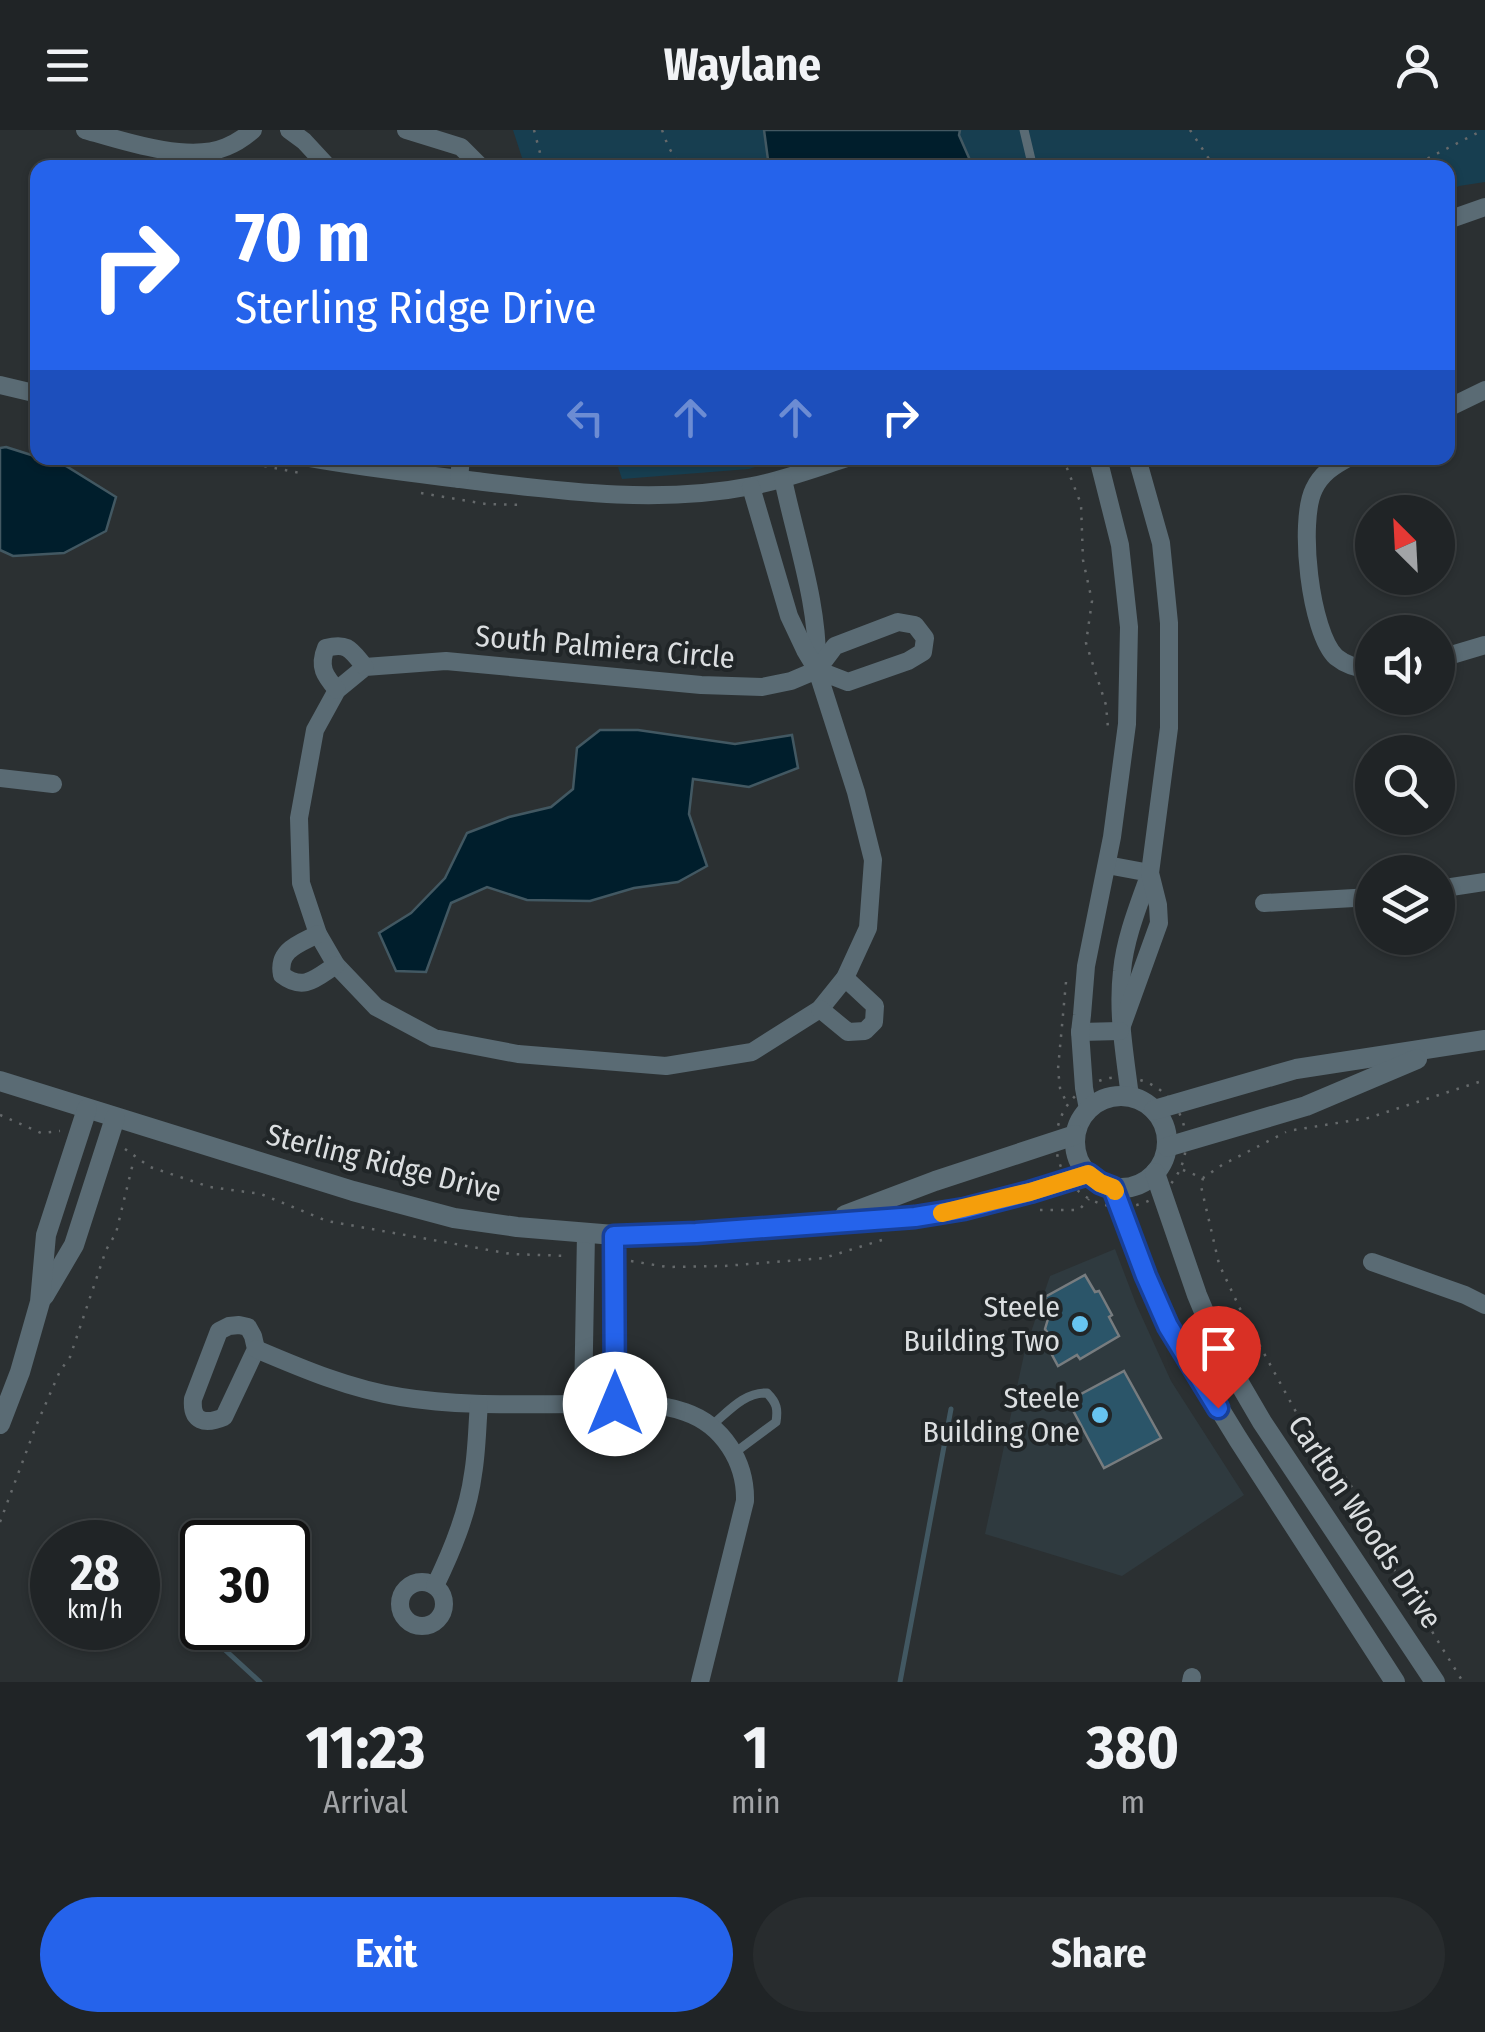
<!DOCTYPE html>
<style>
:root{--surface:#202426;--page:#282c2e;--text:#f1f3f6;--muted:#a2a4a7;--line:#3d4143;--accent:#2563eb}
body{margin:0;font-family:"Fira Sans Condensed",sans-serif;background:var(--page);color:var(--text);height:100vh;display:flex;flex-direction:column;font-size:38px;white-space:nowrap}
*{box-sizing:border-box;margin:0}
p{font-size:32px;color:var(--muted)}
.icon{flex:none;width:55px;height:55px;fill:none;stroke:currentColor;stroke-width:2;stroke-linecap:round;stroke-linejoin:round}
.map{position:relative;height:1552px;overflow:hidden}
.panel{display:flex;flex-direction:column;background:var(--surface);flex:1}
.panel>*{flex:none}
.hud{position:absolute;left:30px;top:30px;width:1425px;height:305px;border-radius:20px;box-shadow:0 2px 8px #0004,0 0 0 2px var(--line);background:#2563eb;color:#fff;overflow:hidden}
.needle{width:65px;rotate:336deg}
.tools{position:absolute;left:1355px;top:365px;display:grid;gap:20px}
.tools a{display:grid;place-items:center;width:100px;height:100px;border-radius:50%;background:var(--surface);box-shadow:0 2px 8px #0004,0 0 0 2px var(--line);font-size:50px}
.speed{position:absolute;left:30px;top:1390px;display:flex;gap:20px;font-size:50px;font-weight:700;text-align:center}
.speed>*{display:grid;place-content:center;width:130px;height:130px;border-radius:50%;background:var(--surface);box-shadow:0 2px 8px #0004,0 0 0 2px var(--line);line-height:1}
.speed small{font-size:25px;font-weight:400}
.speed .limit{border:5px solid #111;border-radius:15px;background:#fff;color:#111}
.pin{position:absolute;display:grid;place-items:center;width:85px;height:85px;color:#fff;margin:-102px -42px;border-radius:50% 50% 50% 0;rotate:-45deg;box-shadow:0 0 10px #0007}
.pin .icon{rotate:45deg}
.me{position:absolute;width:110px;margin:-55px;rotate:0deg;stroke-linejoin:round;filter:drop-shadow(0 0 8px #0008)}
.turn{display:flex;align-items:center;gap:35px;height:210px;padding:0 40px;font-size:45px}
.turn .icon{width:130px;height:130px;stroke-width:2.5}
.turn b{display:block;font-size:70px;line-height:85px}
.lanes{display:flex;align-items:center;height:95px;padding:0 40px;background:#0003;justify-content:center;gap:50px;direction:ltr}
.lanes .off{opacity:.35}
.eta{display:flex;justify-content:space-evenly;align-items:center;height:170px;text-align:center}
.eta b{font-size:60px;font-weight:700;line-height:70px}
.button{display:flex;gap:20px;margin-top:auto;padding:20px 40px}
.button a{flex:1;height:115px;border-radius:60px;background:var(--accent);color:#fff;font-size:40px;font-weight:700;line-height:115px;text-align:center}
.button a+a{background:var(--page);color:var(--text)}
header{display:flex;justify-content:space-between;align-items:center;height:130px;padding:0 40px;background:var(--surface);font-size:45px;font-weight:700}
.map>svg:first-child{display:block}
.built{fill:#2f3a3f}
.green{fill:#173e50}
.water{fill:#001e2c;stroke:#425862;stroke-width:2.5}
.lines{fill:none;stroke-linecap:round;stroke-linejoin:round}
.stream{stroke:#425862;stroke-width:5}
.building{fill:#2b5569;stroke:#777c7f;stroke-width:2.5}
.path{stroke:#65696b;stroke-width:2.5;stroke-dasharray:2.5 8;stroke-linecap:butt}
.service{stroke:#5a6b74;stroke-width:9}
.minor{stroke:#5a6b74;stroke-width:18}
.tertiary{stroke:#5a6b74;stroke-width:20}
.route-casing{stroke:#184099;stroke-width:25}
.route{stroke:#2563eb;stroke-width:18}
.slow{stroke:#f59e0b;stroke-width:18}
.poi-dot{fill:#67c4f0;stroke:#212628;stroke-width:4}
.labels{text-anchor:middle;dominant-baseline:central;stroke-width:8;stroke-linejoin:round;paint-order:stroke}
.street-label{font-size:30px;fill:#dbdee0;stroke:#212628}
.poi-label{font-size:30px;fill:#dbdee0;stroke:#212628;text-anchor:end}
</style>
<header><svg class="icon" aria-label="menu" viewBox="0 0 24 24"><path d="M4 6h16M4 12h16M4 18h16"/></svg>Waylane<svg class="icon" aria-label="person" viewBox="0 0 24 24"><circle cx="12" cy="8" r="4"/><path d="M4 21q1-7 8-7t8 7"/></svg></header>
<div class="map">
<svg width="1485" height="1552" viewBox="0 0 1485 1552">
<rect width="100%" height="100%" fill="#2b3032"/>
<!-- built -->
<polygon class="built" points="1115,1119 1136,1174 1171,1251 1244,1365 1122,1446 985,1404 1025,1220 1050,1146"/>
<!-- green -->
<g class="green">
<polygon points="513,0 1485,0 1485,52 1459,56 1448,62 1448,38 525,37"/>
<polygon points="615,328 782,328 749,339 622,349"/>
</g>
<!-- water -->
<g class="water">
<polygon points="764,0 960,0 959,5 973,37 769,37"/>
<polygon points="6,317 66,336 116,367 106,401 64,423 13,426 0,420 0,318"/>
<polygon points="600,600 638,600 735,614 792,605 798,638 749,657 693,649 689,684 707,736 678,752 634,758 590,771 527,770 487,757 451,773 426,842 396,841 379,803 411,783 445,748 467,703 509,687 551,677 573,659 577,618"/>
</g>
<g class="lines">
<!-- stream -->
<g class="stream">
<polyline points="187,1485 260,1552"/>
<polyline points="900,1552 951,1279"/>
</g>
</g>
<!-- building -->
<g class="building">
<polygon points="1085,1145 1095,1162 1099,1161 1112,1185 1109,1187 1119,1206 1080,1229 1077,1225 1058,1236 1050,1221 1053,1211 1045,1199 1048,1189 1055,1185 1045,1167"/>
<polygon points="1124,1241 1161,1308 1104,1338 1068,1271"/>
</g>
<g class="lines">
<!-- path -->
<g class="path">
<polyline points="534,0 544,38"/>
<polyline points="662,0 668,16 681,38"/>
<polyline points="1190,0 1215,38"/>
<polyline points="1409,38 1483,0"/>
<polyline points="223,328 300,343"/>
<polyline points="1063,328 1081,374 1083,430 1092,471 1086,513 1106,575 1108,598"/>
<polyline points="864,335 886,328"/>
<polyline points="421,363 486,374 522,375"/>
<polyline points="1066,852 1058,939 1060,958 1067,974"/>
<circle cx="1121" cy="1012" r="65"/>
<polyline points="0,985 41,1003 60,1001"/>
<polyline points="1294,1000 1368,988 1485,950"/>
<polyline points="125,1019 150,1037 210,1057 261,1064 327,1091 511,1124 569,1126"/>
<polyline points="1183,1040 1203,1048 1222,1035 1286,1002"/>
<polyline points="1203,1048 1201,1056 1219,1134 1242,1183 1296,1282 1349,1352 1370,1390 1387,1428 1463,1552"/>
<polyline points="1040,1080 1079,1080 1089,1069"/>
<polyline points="631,1131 667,1137 724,1136 824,1128 885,1109"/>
<polyline points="0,1392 36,1296 60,1241 70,1227 106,1120 116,1103 134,1029"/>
</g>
<!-- service -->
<g class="service">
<polyline points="1024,0 1033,38"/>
<path d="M711 1296C728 1282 744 1262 767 1263 777 1273 778 1279 776 1292L733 1324"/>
</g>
<!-- minor -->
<g class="minor">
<path d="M85 0C123 11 188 33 226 17 236 13 245 7 253 0"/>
<polyline points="289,0 304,11 329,38"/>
<polyline points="406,0 461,17 482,38"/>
<polyline points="1448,90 1485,77"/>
<polyline points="0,255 38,264"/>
<polyline points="1448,278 1485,260"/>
<path d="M309 328C364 338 420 344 476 351 567 362 661 374 752 356 784 350 816 338 847 328"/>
<path d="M1348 328C1333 336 1321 344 1314 359 1298 391 1310 502 1336 527 1347 536 1359 539 1372 540"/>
<polyline points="459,349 461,328"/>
<path d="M783 349C796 411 819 475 817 539"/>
<polyline points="751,357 789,486 805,520 817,540 856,662 873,730 868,798 845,848 820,879 752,922 666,936 518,924 434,908 376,877 336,835 318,804 301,753 299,688 315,600 337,560 365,537 446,531 701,555 762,557 791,551 817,540 835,516 898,492 915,495 925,508 923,522 908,531 848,552 817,540"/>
<polyline points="1438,529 1485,515"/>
<path d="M337 560C325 546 318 537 326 518 348 512 351 520 365 537"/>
<polyline points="0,648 53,654"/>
<path d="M1107 735 1150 743C1139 774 1125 808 1122 841 1117 884 1125 925 1130 967"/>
<polyline points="1438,759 1485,752"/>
<polyline points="1264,773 1372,767"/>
<path d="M318 804C299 814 277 820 282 845 304 862 316 848 336 835"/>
<polyline points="820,879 848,902 865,901 874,892 875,876 845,848"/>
<polyline points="1120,901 1159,793 1158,775 1150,743 1169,598 1169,493 1161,413 1137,328"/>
<polyline points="1080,902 1120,901"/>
<polyline points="1088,979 1084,958 1080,902 1082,885 1086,836 1112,707 1127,594 1129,497 1120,415 1098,328"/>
<polyline points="614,1105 615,1274"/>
<polyline points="1372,1132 1465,1165 1485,1175"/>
<path d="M239 1195 248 1197 253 1206 256 1219 224 1287C205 1295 191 1292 193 1269L219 1201 229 1196Z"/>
<path d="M256 1219C303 1239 350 1259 401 1267 462 1277 524 1274 586 1274 617 1274 654 1271 685 1282 723 1295 746 1332 745 1371L700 1552"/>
<polyline points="583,1274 586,1103"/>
<circle cx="422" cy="1474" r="22"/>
<path d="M435 1456C452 1421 468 1383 473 1344 477 1321 477 1297 479 1274"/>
<polyline points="1191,1552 1192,1547"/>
</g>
<!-- tertiary -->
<g class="tertiary">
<polyline points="0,951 353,1061 454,1088 517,1097 614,1105 696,1103 915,1087 964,1079 1030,1062 1088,1044"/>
<circle cx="1121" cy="1012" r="46"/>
<polyline points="1154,980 1296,939 1485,910"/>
<polyline points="1167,1017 1306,976 1417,929"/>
<polyline points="1155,1043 1197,1165 1220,1220 1262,1292 1435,1552"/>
<polyline points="1113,1057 1146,1146 1168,1195 1238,1309 1395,1552"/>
<polyline points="845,1085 935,1051 1075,1005"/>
<polyline points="44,1166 74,1115 115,988"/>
<polyline points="0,1294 20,1242 40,1172 46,1105 87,979"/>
</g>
</g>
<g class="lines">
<!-- route casing -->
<g class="route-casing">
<polyline id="route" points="615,1274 614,1106 696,1103 915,1087 964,1079 1030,1062 1088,1044 1100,1053 1113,1058 1146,1146 1168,1196 1218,1278"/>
</g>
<!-- route -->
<use href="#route" class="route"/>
<!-- slow -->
<polyline class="slow" points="942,1083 1030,1062 1088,1044 1100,1053 1113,1058 1115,1061"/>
</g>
<!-- markers -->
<g class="poi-dot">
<circle cx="1080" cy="1194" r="10"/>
<circle cx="1100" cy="1285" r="10"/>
</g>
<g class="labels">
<!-- street labels -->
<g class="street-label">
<text transform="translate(605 517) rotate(5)">South Palmiera Circle</text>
<text transform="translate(384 1033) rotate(14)">Sterling Ridge Drive</text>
<text transform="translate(1365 1392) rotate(56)">Carlton Woods Drive</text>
</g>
<!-- poi labels -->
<g class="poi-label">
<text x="1060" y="1177">Steele<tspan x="1060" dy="34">Building Two</tspan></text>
<text x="1080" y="1268">Steele<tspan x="1080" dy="34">Building One</tspan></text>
</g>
</g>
</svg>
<div class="tools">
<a><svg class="needle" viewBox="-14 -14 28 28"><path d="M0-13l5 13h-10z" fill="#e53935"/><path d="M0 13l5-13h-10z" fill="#a2a4a7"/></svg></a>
<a><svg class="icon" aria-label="sound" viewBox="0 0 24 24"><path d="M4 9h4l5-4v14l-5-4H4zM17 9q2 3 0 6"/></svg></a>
<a><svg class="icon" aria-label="search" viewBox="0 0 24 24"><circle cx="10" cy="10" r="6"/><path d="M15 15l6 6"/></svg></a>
<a><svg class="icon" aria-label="layers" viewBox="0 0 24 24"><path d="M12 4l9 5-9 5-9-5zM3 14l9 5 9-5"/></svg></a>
</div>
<div class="speed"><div>28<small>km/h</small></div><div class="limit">30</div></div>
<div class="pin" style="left:1218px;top:1278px;background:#d93025"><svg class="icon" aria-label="arrive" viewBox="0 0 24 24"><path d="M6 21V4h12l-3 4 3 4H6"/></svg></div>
<svg class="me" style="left:615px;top:1274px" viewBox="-20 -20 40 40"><circle r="19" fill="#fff"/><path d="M0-13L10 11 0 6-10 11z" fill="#2563eb"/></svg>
<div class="hud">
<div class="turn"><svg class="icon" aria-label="right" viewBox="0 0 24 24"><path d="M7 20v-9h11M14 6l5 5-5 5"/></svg><div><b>70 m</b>Sterling Ridge Drive</div></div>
<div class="lanes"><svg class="icon off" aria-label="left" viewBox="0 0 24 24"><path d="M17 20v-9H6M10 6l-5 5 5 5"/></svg><svg class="icon off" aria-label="ahead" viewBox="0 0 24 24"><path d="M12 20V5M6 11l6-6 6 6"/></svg><svg class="icon off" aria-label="ahead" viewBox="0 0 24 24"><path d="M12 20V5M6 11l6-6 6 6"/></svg><svg class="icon" aria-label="right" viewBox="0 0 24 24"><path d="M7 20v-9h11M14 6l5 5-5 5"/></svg></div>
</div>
</div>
<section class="panel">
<div class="eta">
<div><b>11:23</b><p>Arrival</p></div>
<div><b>1</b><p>min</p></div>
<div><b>380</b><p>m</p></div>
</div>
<div class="button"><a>Exit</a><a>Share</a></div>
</section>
